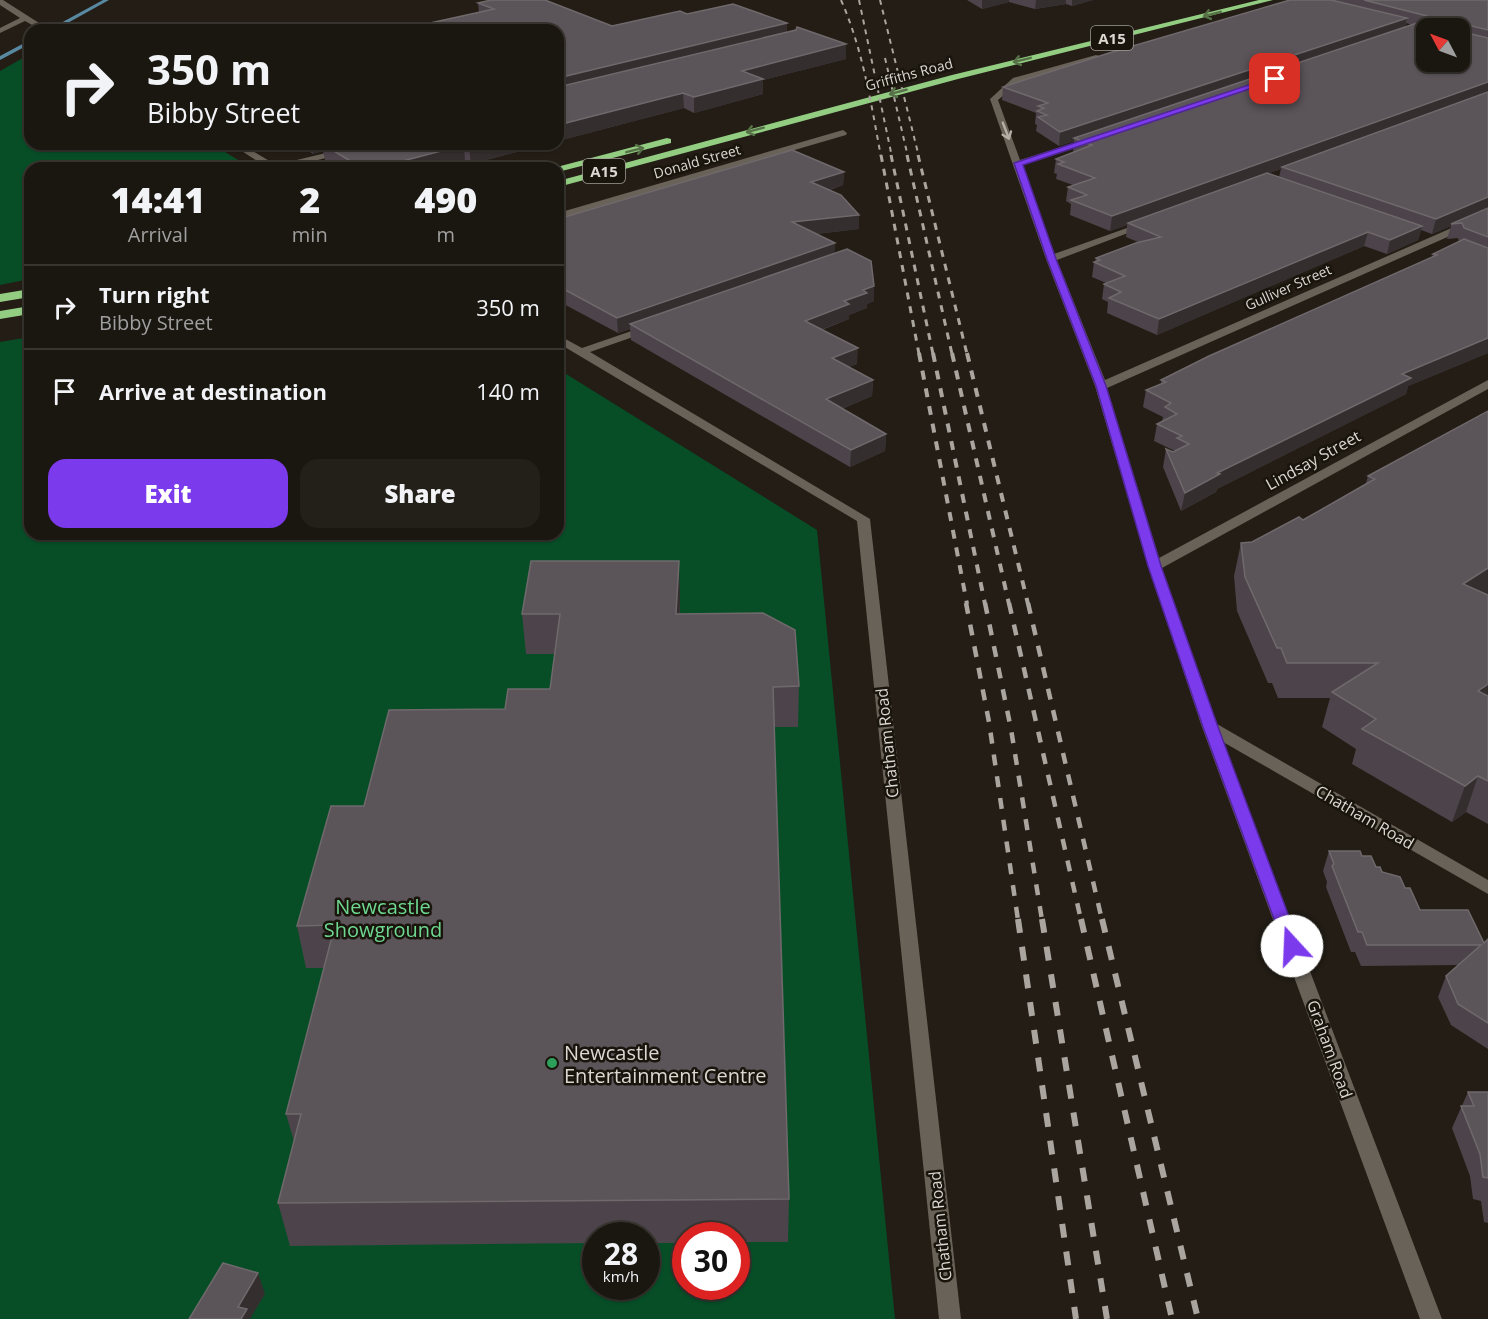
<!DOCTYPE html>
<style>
:root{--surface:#1a1610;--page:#231f19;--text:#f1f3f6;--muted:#9f9f9f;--line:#383530;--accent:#7c3aed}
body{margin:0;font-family:"Open Sans",sans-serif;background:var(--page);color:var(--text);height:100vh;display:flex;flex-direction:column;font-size:22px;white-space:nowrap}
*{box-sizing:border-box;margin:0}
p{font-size:20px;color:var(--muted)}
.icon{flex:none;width:33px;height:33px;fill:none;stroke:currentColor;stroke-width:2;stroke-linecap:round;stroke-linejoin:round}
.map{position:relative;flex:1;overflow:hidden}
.panel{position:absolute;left:24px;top:162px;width:540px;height:378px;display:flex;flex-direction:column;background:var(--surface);border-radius:18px;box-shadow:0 2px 4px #0004,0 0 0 2px var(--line)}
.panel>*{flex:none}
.banner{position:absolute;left:24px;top:24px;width:540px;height:126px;border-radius:18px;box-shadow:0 2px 4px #0004,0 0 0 2px var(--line);background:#1a1610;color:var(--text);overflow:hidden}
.needle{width:39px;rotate:311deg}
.buttons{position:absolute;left:1416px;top:18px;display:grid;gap:12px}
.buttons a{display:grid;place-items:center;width:54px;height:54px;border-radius:12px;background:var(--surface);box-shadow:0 2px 4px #0004,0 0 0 2px var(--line);font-size:30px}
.speed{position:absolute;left:582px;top:1222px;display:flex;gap:12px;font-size:30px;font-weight:700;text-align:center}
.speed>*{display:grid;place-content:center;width:78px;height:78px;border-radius:50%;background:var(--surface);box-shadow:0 2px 4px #0004,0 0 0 2px var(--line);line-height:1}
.speed small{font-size:15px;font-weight:400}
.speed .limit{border:9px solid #d22;background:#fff;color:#111}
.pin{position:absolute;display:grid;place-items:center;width:51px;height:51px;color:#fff;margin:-26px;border-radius:12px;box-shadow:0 3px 9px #0006}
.me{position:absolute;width:66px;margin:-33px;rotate:340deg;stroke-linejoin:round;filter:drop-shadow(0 0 4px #0008)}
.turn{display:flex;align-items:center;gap:21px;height:126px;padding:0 24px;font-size:27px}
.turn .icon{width:78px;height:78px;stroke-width:2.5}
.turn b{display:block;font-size:42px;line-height:51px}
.eta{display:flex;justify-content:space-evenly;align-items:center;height:102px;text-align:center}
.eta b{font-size:36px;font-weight:800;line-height:42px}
.button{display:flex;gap:12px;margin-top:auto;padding:12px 24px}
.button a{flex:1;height:69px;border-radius:18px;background:var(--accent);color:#fff;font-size:24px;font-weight:800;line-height:69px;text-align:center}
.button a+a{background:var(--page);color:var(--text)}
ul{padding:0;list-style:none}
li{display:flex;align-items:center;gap:18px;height:84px;padding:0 24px;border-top:2px solid var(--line)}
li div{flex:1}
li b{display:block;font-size:22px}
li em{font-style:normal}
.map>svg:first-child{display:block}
.green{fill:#074e27;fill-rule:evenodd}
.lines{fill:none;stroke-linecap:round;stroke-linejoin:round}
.stream{fill:#5989a1;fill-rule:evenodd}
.minor{fill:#686258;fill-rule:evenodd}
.highway{fill:#92cd82;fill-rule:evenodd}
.rail-far4{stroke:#aaa69f;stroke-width:2;stroke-dasharray:5 5;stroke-linecap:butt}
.rail-far3{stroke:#aaa69f;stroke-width:3;stroke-dasharray:7 7;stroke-linecap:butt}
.rail-far2{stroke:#aaa69f;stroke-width:4;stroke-dasharray:9 9;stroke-linecap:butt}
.rail-far1{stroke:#aaa69f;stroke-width:4.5;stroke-dasharray:11 11;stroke-linecap:butt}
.rail{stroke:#aaa69f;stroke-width:6;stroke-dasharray:14 14;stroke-linecap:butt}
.wall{fill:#4c444a;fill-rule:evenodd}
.shaded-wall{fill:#352e2f}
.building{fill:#5b5459;stroke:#6f696c;stroke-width:1.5;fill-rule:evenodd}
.oneway{stroke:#567047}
.oneway2{stroke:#b3afa7}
.route{fill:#7c3aed;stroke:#51269a;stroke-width:1.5}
.leisure-dot{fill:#2e9e5b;stroke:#19140c;stroke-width:2}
.labels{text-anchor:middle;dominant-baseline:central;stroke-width:5;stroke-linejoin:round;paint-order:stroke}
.far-street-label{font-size:14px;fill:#dbd8d2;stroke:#19140c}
.shield{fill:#19140c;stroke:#a19d97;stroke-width:1.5}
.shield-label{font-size:15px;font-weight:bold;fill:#dbd8d2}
.street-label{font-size:16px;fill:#dbd8d2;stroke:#19140c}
.near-park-label{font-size:20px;fill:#6ed891;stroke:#19140c}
.near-poi-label{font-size:20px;fill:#dbd8d2;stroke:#19140c;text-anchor:start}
</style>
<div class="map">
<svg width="1488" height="1319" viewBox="0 0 1488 1319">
<rect width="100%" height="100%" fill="#231d15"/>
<!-- green -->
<g class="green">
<polygon points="30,54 30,144 212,144 251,168 30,168 30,279 0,285 0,71"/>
<path d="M30 337V534H558V369L817 530 895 1319H0V342ZM596 1236H646V1287H596ZM686 1236H736V1287H686Z"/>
</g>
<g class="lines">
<!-- stream -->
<g class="stream">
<polygon points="103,0 109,0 55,30 48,30"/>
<polygon points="30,40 30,44 0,60 0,56"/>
</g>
<!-- minor -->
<g class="minor">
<polygon points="0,0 3,0 50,30 41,30 25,21 0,33 0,28 20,18 0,5"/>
<polygon points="1096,55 1103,57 1019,82 998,100 1020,160 1091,138 1095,141 1022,165 1054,254 1141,223 1149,225 1057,260 1105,380 1488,212 1488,219 1107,388 1159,558 1488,380 1488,389 1162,568 1217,724 1488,880 1488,894 1223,742 1442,1319 1420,1319 1202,727 1148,566 1095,386 1046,259 990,99 1013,78"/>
<polygon points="843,130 847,133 846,135 558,219 558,213"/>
<polygon points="231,144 241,144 276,165 363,144 378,144 288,168 268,168"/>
<polygon points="649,325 653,326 653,330 590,352 870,519 961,1319 939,1319 857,521 558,343 558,335 582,348"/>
</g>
<!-- highway -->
<g class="highway">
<polygon points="1259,0 1273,0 958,79 558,187 558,181 952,75"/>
<polygon points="667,138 671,139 671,143 558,172 558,168 553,168"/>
<polygon points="30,289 30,297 0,302 0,294"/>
<polygon points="30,306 30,314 0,319 0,311"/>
</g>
<!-- rail-far4 -->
<g class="rail-far4">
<path d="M841 0C863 50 871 103 881 157"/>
<polyline points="859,0 892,157"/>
<polyline points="880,0 919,157"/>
<polyline points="885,58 908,157"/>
</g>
<!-- rail-far3 -->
<g class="rail-far3">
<polyline points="881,155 919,354"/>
<polyline points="891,155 933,354"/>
<polyline points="907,155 952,354"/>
<polyline points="918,155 967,354"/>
</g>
<!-- rail-far2 -->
<g class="rail-far2">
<polyline points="919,353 967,604"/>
<polyline points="933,353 985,604"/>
<polyline points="952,353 1009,604"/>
<polyline points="967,353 1028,604"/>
</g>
<!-- rail-far1 -->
<g class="rail-far1">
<polyline points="966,603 989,722 1018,920"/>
<polyline points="985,603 1011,729 1042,920"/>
<polyline points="1009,603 1081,920"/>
<polyline points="1028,603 1102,920"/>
</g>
<!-- rail -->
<g class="rail">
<polyline points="1018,919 1076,1319"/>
<polyline points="1042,919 1107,1319"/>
<polyline points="1081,919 1172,1319"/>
<polyline points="1102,919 1198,1319"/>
</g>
</g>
<!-- wall -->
<g class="wall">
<polygon points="967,0 1093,0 1072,6 1066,4 1035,9 1009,2 982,9"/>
<path d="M1290 0H1488V353L1408 386 1406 394 1217 489 1216 492 1181 511 1163 467 1166 449 1173 452 1175 451 1154 441 1157 424 1162 421 1163 417 1143 407 1146 390 1161 384V380L1432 257 1433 254 1459 242 1458 238 1447 239 1451 226 1432 234 1421 230 1418 240 1387 254 1364 246 1157 335 1107 313 1108 302 1102 299 1104 284 1106 283 1092 277 1094 262H1095L1096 258 1138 242 1126 237 1127 225 1110 231 1070 215 1071 204 1066 201 1068 187 1073 185 1056 179 1057 174 1054 173 1056 159 1073 152 1074 141 1059 146 1036 131 1037 125 1035 124 1036 113 1002 100 1003 87ZM1406 23 1412 25 1405 27ZM1281 169 1279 177 1269 173Z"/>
<polygon points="478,3 612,26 687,14 787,23 787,32 846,44 846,59 763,80 763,94 694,113 684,108 558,141 558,30 479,13"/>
<polygon points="298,144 547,144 471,164 465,161 439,168 337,168 325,160 323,151 313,154"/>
<polygon points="844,172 843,185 830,190 859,215 859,229 816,234 835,243 834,253 874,286 874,301 867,304 867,308 849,315 849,319 822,330 857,364 849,367 873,380 872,396 842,409 886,434 885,451 850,467 631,340 630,329 618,333 558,301 558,219"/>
<polygon points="1488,411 1488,824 1466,812 1452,822 1352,764 1356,749 1322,727 1330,698 1278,698 1272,683 1268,683 1237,611 1234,576 1241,543 1252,542 1303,520 1366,483 1368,476"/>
<polygon points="680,599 680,614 799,686 798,727 774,727 789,1199 788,1242 736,1242 736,1236 686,1236 686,1243 646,1243 646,1236 596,1236 596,1243 290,1246 278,1203 294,1141 286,1114 324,968 306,968 297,926 505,709 550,689 555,654 526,654 522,614"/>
<polygon points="1329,851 1362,856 1405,888 1420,910 1484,943 1488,939 1488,1049 1451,1025 1438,997 1446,976 1458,965 1361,966 1355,952 1351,952 1326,887 1327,882 1323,871"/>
<polygon points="1468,1092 1488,1092 1488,1223 1484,1222 1481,1201 1473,1199 1470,1176 1452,1128"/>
</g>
<!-- shaded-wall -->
<g class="shaded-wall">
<polygon points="982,0 1009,0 1009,2 982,9"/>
<polygon points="1036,0 1066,0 1066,4 1035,9"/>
<polygon points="1072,0 1093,0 1072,6"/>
<polygon points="1407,18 1404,30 1074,138 1074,141 1059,146 1060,132"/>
<polygon points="787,23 787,37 558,94 558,78"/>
<polygon points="846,44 846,59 763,80 763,94 694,113 694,97 742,71"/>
<polygon points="1488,82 1488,91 1282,167 1281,169 1130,224 1128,223 1127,225 1110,231 1112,216"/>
<polygon points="683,93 684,108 558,141 558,125"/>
<polygon points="312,144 353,144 322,144 323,151 313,154"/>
<polygon points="484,144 547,144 471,164 469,148"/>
<polygon points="464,145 465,161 439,168 376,168"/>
<polygon points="844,172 843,185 810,196 811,182"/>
<polygon points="1488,197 1488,210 1451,224 1451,226 1432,234 1436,219"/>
<polygon points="859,215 859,229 791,237 792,222"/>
<polygon points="1422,226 1418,240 1387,254 1390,240"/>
<polygon points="1368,232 1364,246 1157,335 1159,319"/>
<polygon points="835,243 834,258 630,324 630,329 618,333 617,318"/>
<polygon points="874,286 874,301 867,304 867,308 849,315 849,319 804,336 805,321 844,301 863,290"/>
<polygon points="1488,338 1488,353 1408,386 1406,394 1217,489 1216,492 1181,511 1185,493 1217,473 1402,374"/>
<polygon points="858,348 857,364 831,374 832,358"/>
<polygon points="873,380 872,396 825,416 826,399"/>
<polygon points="886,434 885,451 850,467 851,450"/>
<polygon points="679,561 680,599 678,654 676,614"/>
<polygon points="1488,568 1488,595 1463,584"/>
<polygon points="1488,684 1488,710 1478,691"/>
<polygon points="1478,776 1466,812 1452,822 1465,786"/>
<polygon points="258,1273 265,1294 250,1319 241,1319 238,1307"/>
</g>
<!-- building -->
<g class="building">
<polygon points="491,0 545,0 612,26 680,11 687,14 733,4 787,23 558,78 558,30 398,30 494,9 478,3"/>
<polygon points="1290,0 1331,0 1407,18 1060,132 1038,117 1047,115 1037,111 1044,108 1038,106 1048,103 1003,87 1109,53"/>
<path d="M1364 0H1488V30L1464 24 1461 26 1463 32 1488 38V82L1112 216 1071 200 1087 195 1068 187 1095 178 1058 164 1064 162 1056 159 1092 145 1074 138 1429 19 1427 16ZM1426 28H1460V62H1426Z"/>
<polygon points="797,27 846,44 742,71 763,79 694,97 683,93 558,125 558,87 796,30"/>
<polygon points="1488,92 1488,197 1436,219 1282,167"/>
<polygon points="322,144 484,144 469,148 464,145 376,168 362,168"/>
<polygon points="792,150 844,172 811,182 841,195 859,215 792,222 835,243 617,318 558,286 558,219"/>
<polygon points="1267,173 1422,226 1390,240 1368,232 1159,319 1109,298 1121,292 1104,284 1125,276 1094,262 1100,260 1096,258 1136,243 1161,237 1128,223"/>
<polygon points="1488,208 1488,237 1464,228 1462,223 1451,224"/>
<polygon points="1464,239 1488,248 1488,338 1402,374 1411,378 1217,473 1220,474 1185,493 1166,449 1173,452 1189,444 1177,438 1182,436 1157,424 1177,414 1165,407 1171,403 1146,390 1166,382 1161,380 1209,356 1437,255 1433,254"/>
<polygon points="847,249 871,261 874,286 863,290 867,293 844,301 849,304 805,321 858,348 832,358 873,380 826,399 886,434 851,450 630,324"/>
<polygon points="1488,411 1488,568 1463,584 1488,595 1488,684 1478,691 1488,696 1488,781 1478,776 1465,786 1362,729 1376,719 1332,692 1378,663 1287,663 1281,648 1277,648 1245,577 1241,543 1252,542 1299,517 1303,520 1375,479 1368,476"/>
<polygon points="531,561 679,561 676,614 763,613 795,630 799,686 773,687 789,1199 278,1203 301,1114 286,1114 335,925 297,926 331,806 364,806 389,710 505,709 508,689 550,689 560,614 522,614"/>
<polygon points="1329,851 1360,851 1362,856 1371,856 1376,867 1380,867 1382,872 1400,877 1405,888 1410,888 1420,910 1468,910 1484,943 1488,939 1488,1023 1458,1004 1446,976 1481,945 1367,945 1362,932 1358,932 1332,866 1334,864"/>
<polygon points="1468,1092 1488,1092 1488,1178 1483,1177 1480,1154 1461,1106 1474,1106"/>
<polygon points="223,1263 258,1273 238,1307 247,1309 241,1319 189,1319"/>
</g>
<!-- one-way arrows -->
<defs><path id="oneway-shaft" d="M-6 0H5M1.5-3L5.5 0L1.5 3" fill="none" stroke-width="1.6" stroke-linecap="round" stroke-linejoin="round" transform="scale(1.5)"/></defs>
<g class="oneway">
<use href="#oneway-shaft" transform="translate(1212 14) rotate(166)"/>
<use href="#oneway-shaft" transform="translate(1022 60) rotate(166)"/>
<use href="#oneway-shaft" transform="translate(898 92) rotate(165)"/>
<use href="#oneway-shaft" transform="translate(755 130) rotate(165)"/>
<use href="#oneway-shaft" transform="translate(635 150) rotate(-14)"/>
</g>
<use class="oneway2" href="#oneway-shaft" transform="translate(1006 131) rotate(69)"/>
<!-- route -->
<polygon class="route" points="1273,77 1279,79 1023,165 1056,259 1106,386 1161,566 1218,727 1300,946 1292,953 1284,946 1203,727 1148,566 1096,386 1047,259 1014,163"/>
<!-- markers -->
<circle class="leisure-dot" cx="552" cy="1063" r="6"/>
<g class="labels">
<!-- far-street labels -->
<g class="far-street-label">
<text transform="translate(909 74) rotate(-15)">Griffiths Road</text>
<text transform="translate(697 161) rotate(-16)">Donald Street</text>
<text transform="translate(1288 287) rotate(-24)">Gulliver Street</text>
</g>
<!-- shield labels -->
<g class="shield">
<rect x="1091" y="26" width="42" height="24" rx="4.5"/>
<rect x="583" y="159" width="42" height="24" rx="4.5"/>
</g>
<g class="shield-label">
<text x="1112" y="38">A15</text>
<text x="604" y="171">A15</text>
</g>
<!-- street labels -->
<g class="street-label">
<text transform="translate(1313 460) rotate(-29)">Lindsay Street</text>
<text transform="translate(887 743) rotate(-96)">Chatham Road</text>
<text transform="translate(1365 817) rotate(30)">Chatham Road</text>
<text transform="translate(1330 1049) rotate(70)">Graham Road</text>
<text transform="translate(940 1226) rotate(-96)">Chatham Road</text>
</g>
<!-- near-park labels -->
<g class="near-park-label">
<text x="383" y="906">Newcastle<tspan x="383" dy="23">Showground</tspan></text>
</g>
<!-- near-poi labels -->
<g class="near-poi-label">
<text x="564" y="1052">Newcastle<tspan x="564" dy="23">Entertainment Centre</tspan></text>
</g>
</g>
</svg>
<div class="buttons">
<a><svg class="needle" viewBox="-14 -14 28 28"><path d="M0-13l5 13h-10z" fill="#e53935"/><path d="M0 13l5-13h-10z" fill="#9f9f9f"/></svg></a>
</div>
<div class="speed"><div>28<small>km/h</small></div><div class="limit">30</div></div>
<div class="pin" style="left:1275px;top:79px;background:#d93025"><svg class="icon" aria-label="arrive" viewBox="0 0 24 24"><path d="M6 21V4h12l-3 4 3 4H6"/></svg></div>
<svg class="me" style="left:1292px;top:946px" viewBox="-20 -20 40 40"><circle r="19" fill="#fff"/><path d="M0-13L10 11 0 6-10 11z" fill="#7c3aed"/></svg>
<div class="banner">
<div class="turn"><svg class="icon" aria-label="right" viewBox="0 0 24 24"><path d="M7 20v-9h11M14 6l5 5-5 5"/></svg><div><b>350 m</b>Bibby Street</div></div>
</div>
<section class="panel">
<div class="eta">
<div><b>14:41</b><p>Arrival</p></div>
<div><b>2</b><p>min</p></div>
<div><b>490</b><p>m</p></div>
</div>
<ul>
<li><svg class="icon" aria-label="right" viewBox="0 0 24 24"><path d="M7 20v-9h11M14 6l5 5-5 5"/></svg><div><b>Turn right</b><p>Bibby Street</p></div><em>350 m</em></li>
<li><svg class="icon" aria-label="arrive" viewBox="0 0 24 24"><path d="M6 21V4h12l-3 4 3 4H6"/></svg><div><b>Arrive at destination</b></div><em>140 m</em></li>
</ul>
<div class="button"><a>Exit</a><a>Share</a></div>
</section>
</div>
